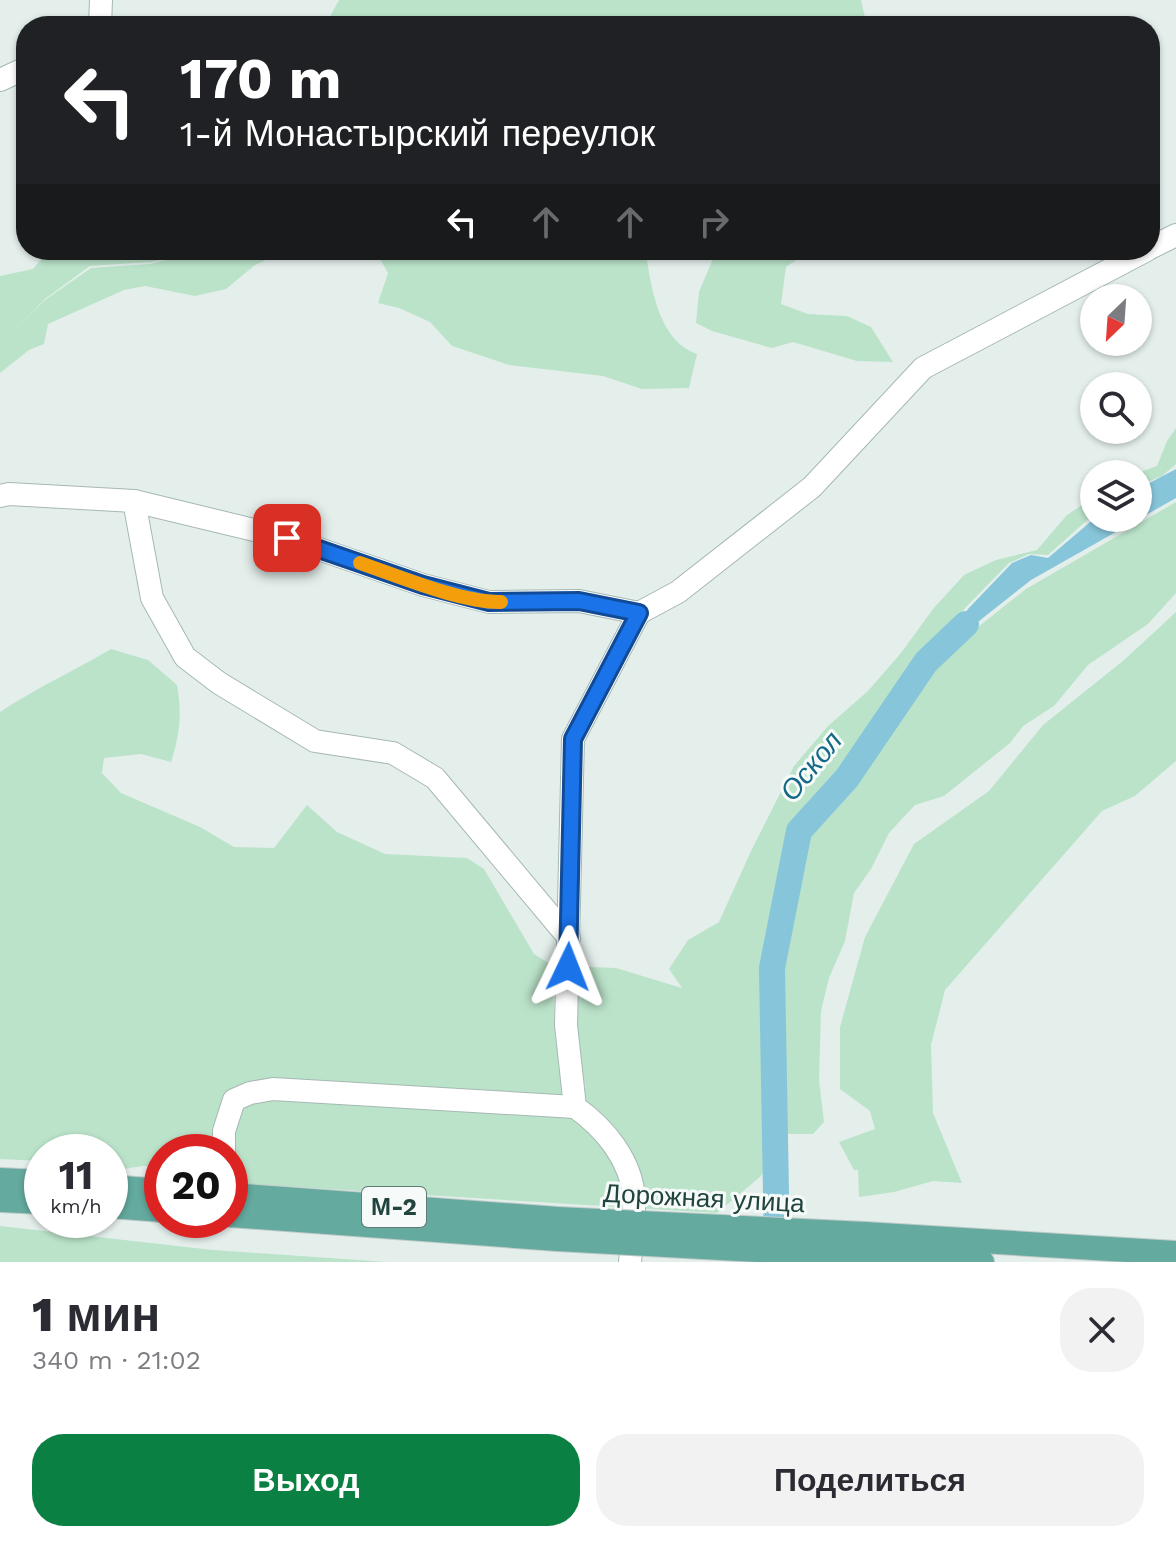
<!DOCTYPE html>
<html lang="ru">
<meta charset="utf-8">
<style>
:root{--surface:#fff;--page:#f2f2f3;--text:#2b2b33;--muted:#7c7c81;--accent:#0b8043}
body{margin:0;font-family:"Work Sans",sans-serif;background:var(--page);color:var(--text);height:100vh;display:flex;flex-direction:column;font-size:30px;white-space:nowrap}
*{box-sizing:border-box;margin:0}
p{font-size:26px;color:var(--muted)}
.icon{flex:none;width:44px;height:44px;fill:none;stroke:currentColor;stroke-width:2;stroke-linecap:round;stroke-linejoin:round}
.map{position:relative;height:1262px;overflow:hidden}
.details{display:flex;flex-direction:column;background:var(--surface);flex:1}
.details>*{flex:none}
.hud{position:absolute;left:16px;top:16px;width:1144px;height:244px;border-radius:32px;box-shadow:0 2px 6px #0004;background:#202124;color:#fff;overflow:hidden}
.needle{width:52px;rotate:205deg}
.buttons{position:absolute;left:1080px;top:284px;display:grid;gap:16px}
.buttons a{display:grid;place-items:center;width:72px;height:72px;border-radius:50%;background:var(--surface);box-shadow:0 2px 6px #0004;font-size:40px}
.speed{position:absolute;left:24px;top:1134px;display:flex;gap:16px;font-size:40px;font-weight:700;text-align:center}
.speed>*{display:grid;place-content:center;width:104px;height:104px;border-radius:50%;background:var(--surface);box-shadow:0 2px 6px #0004;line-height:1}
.speed small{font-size:20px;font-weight:400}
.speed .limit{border:12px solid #d22;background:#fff;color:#111}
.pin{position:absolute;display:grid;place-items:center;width:68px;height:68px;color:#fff;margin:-34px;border-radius:16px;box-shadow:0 4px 12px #0006}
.me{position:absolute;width:88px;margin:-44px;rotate:2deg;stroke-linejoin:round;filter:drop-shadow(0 0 6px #0008)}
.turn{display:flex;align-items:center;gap:28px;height:168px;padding:0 32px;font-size:36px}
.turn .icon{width:104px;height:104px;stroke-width:2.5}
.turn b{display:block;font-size:56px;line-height:68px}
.lanes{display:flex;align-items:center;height:76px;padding:0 32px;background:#0003;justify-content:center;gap:40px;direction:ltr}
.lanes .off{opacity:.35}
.round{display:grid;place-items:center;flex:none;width:84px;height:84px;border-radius:32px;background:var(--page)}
.overview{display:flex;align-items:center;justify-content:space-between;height:136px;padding:0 32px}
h1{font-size:48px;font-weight:800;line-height:60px}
.cta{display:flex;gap:16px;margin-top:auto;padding:16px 32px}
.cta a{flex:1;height:92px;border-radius:32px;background:var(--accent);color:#fff;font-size:32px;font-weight:800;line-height:92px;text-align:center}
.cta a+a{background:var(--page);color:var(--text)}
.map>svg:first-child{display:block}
.green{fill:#bbe3ca}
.water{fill:#87c5da}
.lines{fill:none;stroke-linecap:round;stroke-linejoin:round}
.river{stroke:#87c5da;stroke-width:26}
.minor-casing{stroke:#a6b8b4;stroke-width:24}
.major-casing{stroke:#c1cbc9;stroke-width:26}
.minor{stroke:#fff;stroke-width:22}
.major{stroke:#64aa9f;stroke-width:24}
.major-bridge-casing{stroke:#c1cbc9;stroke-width:26;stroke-linecap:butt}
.major-bridge{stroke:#64aa9f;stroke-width:24}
.route-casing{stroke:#114b97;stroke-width:20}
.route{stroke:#1a73e8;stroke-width:14}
.slow{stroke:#f59e0b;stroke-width:14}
.labels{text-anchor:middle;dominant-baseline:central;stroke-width:6;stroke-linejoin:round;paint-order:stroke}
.shield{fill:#f6fbf9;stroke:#617b76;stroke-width:2}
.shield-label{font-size:24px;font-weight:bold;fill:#21443e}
.street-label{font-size:26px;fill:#21443e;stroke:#f6fbf9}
.water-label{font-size:28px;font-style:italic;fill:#136888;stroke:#f6fbf9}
</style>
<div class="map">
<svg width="1176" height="1262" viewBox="0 0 1176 1262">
<rect width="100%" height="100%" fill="#e4efec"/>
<!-- green -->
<g class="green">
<polygon points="339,0 861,0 867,26 322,26 327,22"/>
<polygon points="49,250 200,250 151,262 90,266 45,299 12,333 45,300 91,268 150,264 204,250 287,250 255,265 226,289 195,296 145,286 124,290 48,324 44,344 29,350 0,373 0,276 33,269"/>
<path d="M375 250H660L647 260C652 293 661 342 697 354L689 388 642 389 603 376 509 365 452 346 430 322 399 308 378 303 388 273Z"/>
<polygon points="712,250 804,250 808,252 786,267 781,304 808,314 847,316 871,327 893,362 857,361 793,342 772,348 712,331 696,323 699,292 712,261"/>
<polygon points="1176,428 1176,464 1162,476 1138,486 1138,474 1134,474 1157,466 1167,441"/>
<path d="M1094 497V514L1048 555 1029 554 1009 563 966 607 922 659 842 774 794 830 767 967 772 1162 760 1177 717 1213 230 1183V1152H162V1167L143 1166 110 1171V1152H42V1161L0 1159V712C36 688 74 671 111 649L148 660 177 685C182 714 180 734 171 762L141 754 104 758 102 773 121 793 200 827 234 847 274 848 307 805 337 832 385 854 467 858 484 869 534 954 552 965 555 1024 580 1090 586 1088 562 1025 564 966 616 968 682 988 669 969 688 940 719 922 751 851 794 766 828 726 868 691 901 653 933 609 964 575 996 560 1037 550 1067 515Z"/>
<polygon points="1176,502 1176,593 1148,624 1088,665 1054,706 1023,726 1010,743 944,796 915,805 889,833 871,869 854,893 845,941 829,978 821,1011 819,1080 824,1122 813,1134 784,1134 782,960 807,834 851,786 923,678 968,635 1026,589"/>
<polygon points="1176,612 1176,761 1135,796 1102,811 945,990 931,1045 933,1113 962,1183 933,1181 894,1192 859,1197 858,1170 854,1170 839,1142 875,1129 870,1111 840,1089 840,1027 865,937 914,844 989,791 1043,725 1124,660"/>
<polygon points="0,1226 213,1250 387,1262 0,1262"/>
</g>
<!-- water -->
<polygon class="water" points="1176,469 1176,498 1031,580 936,655 968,609 1012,563 1031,555 1048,558 1095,518 1138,518 1138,489"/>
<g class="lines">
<!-- river -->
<polyline class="river" points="777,1250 772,968 799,831 847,778 926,662 966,624"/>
<!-- minor casing -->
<g class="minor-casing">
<g id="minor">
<polyline points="100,26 101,0"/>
<polyline points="0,80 26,68"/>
<polyline points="1150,248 1176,235"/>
<polyline points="0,496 9,494 134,501 287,538 423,585 489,602 579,601 639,613"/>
<polyline points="134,501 152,598 185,657 219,683 315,741 393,753 435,778 569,938"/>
<polyline points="224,1152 224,1131 234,1100 250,1093 273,1089 575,1107"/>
<path d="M630 1262C632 1242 635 1219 634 1199 632 1161 605 1128 575 1107L566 1025 573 739 639 613 678 592 812 487 923 368 1147 250"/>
</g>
</g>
<!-- major casing -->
<g class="major-casing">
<g id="major">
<polyline points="0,1180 42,1182"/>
<polyline points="110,1187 162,1191"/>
<polyline points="230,1195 558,1219"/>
<polyline points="0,1200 42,1202"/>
<polyline points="110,1206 162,1210"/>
<polyline points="230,1215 557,1239"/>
<polyline points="865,1234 1176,1253"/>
<polyline points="866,1256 982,1262"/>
</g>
</g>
<!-- minor -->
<use href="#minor" class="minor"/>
<!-- major -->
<use href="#major" class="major"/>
<!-- major-bridge casing -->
<g class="major-bridge-casing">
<g id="major-bridge">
<polyline points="558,1219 865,1234"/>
<polyline points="557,1239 866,1256"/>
</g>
</g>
<!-- major-bridge -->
<use href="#major-bridge" class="major-bridge"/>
</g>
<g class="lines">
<!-- route casing -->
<g class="route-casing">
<polyline id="route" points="287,538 423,585 489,602 579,601 639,613 573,739 568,967"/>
</g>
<!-- route -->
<use href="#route" class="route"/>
<!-- slow -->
<path class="slow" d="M360 563C398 576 462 603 501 602"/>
</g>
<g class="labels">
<!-- shield labels -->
<rect class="shield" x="362" y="1187" width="64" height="40" rx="6"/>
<g class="shield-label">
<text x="394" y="1207">М-2</text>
</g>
<!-- street labels -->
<g class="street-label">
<text transform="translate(704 1198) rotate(3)">Дорожная улица</text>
</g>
<!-- water labels -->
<g class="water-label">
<text transform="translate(811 766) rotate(-51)">Оскол</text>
</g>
</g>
</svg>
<div class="buttons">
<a><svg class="needle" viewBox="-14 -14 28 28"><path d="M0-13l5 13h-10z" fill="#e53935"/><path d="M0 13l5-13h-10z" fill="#7c7c81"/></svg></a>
<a><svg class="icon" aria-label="search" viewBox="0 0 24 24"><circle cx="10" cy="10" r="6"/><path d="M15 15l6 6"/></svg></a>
<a><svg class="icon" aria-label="layers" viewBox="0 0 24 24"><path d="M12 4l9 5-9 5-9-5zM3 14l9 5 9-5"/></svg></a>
</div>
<div class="speed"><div>11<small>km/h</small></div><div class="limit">20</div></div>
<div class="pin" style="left:287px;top:538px;background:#d93025"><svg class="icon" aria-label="arrive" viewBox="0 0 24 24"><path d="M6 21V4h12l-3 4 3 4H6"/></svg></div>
<svg class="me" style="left:568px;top:967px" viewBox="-20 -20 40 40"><path d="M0-17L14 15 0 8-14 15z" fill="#1a73e8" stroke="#fff" stroke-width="4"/></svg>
<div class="hud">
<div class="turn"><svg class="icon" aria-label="left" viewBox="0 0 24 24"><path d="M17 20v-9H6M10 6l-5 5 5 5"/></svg><div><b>170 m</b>1-й Монастырский переулок</div></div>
<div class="lanes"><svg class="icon" aria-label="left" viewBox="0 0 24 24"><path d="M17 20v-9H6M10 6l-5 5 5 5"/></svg><svg class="icon off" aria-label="ahead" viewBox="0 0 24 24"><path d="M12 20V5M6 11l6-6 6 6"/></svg><svg class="icon off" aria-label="ahead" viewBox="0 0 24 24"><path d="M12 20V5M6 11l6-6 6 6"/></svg><svg class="icon off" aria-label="right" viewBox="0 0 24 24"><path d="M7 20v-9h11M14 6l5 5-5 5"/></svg></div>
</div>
</div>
<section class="details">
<div class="overview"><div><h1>1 мин</h1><p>340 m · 21:02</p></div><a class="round"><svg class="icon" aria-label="close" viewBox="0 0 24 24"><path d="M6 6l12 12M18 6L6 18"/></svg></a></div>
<div class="cta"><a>Выход</a><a>Поделиться</a></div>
</section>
